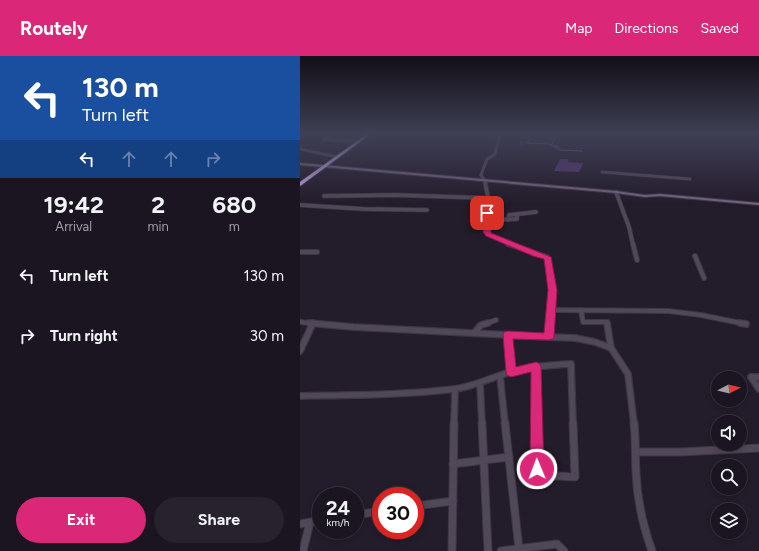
<!DOCTYPE html>
<style>
:root{--surface:#1a1520;--page:#27222d;--text:#f1f3f6;--muted:#9f9fa5;--line:#38343e;--accent:#db2777}
body{margin:0;font-family:Figtree,sans-serif;background:var(--page);color:var(--text);height:100vh;display:flex;flex-direction:column;font-size:15px;white-space:nowrap}
*{box-sizing:border-box;margin:0}
p{font-size:13px;color:var(--muted)}
.icon{flex:none;width:22px;height:22px;fill:none;stroke:currentColor;stroke-width:2;stroke-linecap:round;stroke-linejoin:round}
.map{position:relative;flex:1;overflow:hidden}
.side{display:flex;flex-direction:column;background:var(--surface);width:300px}
.side>*{flex:none}
.top-card{background:#1a4fa0;color:#fff;overflow:hidden}
.needle{width:26px;rotate:83deg}
.tools{position:absolute;left:411px;top:315px;display:grid;gap:8px}
.tools a{display:grid;place-items:center;width:36px;height:36px;border-radius:50%;background:var(--surface);box-shadow:0 2px 6px #0003,0 0 0 1px var(--line);font-size:20px}
.speed{position:absolute;left:12px;top:431px;display:flex;gap:8px;font-size:20px;font-weight:700;text-align:center}
.speed>*{display:grid;place-content:center;width:52px;height:52px;border-radius:50%;background:var(--surface);box-shadow:0 2px 6px #0003,0 0 0 1px var(--line);line-height:1}
.speed small{font-size:10px;font-weight:400}
.speed .limit{border:6px solid #d22;background:#fff;color:#111}
.pin{position:absolute;display:grid;place-items:center;width:34px;height:34px;color:#fff;margin:-17px;border-radius:8px;box-shadow:0 2px 6px #0006}
.me{position:absolute;width:44px;margin:-22px;rotate:359deg;stroke-linejoin:round;filter:drop-shadow(0 0 3px #0008)}
.turn{display:flex;align-items:center;gap:14px;height:84px;padding:0 16px;font-size:18px}
.turn .icon{width:52px;height:52px;stroke-width:2.5}
.turn b{display:block;font-size:28px;line-height:34px}
.lanes{display:flex;align-items:center;height:38px;padding:0 16px;background:#0003;justify-content:center;gap:20px;direction:ltr}
.lanes .off{opacity:.35}
.eta{display:flex;justify-content:space-evenly;align-items:center;height:68px;text-align:center}
.eta b{font-size:24px;font-weight:700;line-height:28px}
.button{display:flex;gap:8px;margin-top:auto;padding:8px 16px}
.button a{flex:1;height:46px;border-radius:24px;background:var(--accent);color:#fff;font-size:16px;font-weight:700;line-height:46px;text-align:center}
.button a+a{background:var(--page);color:var(--text)}
ul{padding:0;list-style:none}
li{display:flex;align-items:center;gap:12px;height:60px;padding:0 16px}
li div{flex:1}
li b{display:block;font-size:15px}
li em{font-style:normal}
header{display:flex;align-items:center;gap:24px;box-sizing:border-box;height:56px;padding:0 20px;background:var(--accent);color:#fff}
header strong{font-size:19px}
nav{display:flex;gap:22px;margin-inline-start:auto;font-size:14px}
main{display:flex;flex:1;min-height:0}
.map>svg:first-child{display:block}
.green{fill:#523470}
.lines{fill:none;stroke-linecap:round;stroke-linejoin:round}
.stream{stroke:#774f9e;stroke-width:1}
.street-far4-casing{stroke:#3d3743;stroke-width:3.5}
.street-far3-casing{stroke:#3d3743;stroke-width:5}
.street-far2-casing{stroke:#3d3743;stroke-width:6}
.street-far1-casing{stroke:#3d3743;stroke-width:8}
.street-casing{stroke:#3d3743;stroke-width:9}
.secondary-casing{stroke:#3d3743;stroke-width:2}
.highway-casing{stroke:#3d3743;stroke-width:2}
.street-far4{stroke:#504859;stroke-width:2.5}
.street-far3{stroke:#504859;stroke-width:3.5}
.street-far2{stroke:#504859;stroke-width:4}
.street-far1{stroke:#504859;stroke-width:5.5}
.street{stroke:#504859;stroke-width:7}
.secondary{fill:#726283;fill-rule:evenodd}
.highway{fill:#c1a0e6;fill-rule:evenodd}
.route{fill:#db2777;stroke:#8e194d}
</style>
<header>
<strong>Routely</strong>
<nav><a>Map</a><a>Directions</a><a>Saved</a></nav>
</header>
<main>
<section class="side">
<div class="top-card">
<div class="turn"><svg class="icon" aria-label="left" viewBox="0 0 24 24"><path d="M17 20v-9H6M10 6l-5 5 5 5"/></svg><div><b>130 m</b>Turn left</div></div>
<div class="lanes"><svg class="icon" aria-label="left" viewBox="0 0 24 24"><path d="M17 20v-9H6M10 6l-5 5 5 5"/></svg><svg class="icon off" aria-label="ahead" viewBox="0 0 24 24"><path d="M12 20V5M6 11l6-6 6 6"/></svg><svg class="icon off" aria-label="ahead" viewBox="0 0 24 24"><path d="M12 20V5M6 11l6-6 6 6"/></svg><svg class="icon off" aria-label="right" viewBox="0 0 24 24"><path d="M7 20v-9h11M14 6l5 5-5 5"/></svg></div>
</div>
<div class="eta">
<div><b>19:42</b><p>Arrival</p></div>
<div><b>2</b><p>min</p></div>
<div><b>680</b><p>m</p></div>
</div>
<ul>
<li><svg class="icon" aria-label="left" viewBox="0 0 24 24"><path d="M17 20v-9H6M10 6l-5 5 5 5"/></svg><div><b>Turn left</b></div><em>130 m</em></li>
<li><svg class="icon" aria-label="right" viewBox="0 0 24 24"><path d="M7 20v-9h11M14 6l5 5-5 5"/></svg><div><b>Turn right</b></div><em>30 m</em></li>
</ul>
<div class="button"><a>Exit</a><a>Share</a></div>
</section>
<div class="map">
<svg width="459" height="495" viewBox="0 0 459 495">
<rect width="100%" height="100%" fill="#231c2b"/>
<!-- green -->
<polygon class="green" points="260,103 268,103 268,106 283,107 279,116 254,115"/>
<g class="lines">
<!-- stream -->
<g class="stream">
<polyline points="254,83 252,90 258,90 258,92"/>
<polyline points="230,84 228,85 229,87 251,88 259,94 282,95"/>
<polyline points="220,89 221,86 228,87"/>
</g>
<!-- street-far4 casing -->
<g class="street-far4-casing">
<g id="street-far4">
<polyline points="34,78 24,84 58,85"/>
<polyline points="0,93 37,101"/>
<polyline points="302,116 390,123"/>
<polyline points="186,127 181,119 187,103 195,98 200,78"/>
</g>
</g>
<!-- street-far3 casing -->
<g class="street-far3-casing">
<g id="street-far3">
<polyline points="185,126 189,146 186,176 211,189"/>
<polyline points="316,136 329,171 333,189"/>
<polyline points="24,140 95,139 187,142"/>
<polyline points="0,149 64,153 127,154"/>
<polyline points="186,164 217,163 217,159"/>
<polyline points="208,164 209,159 236,156"/>
</g>
</g>
<!-- street-far2 casing -->
<g class="street-far2-casing">
<g id="street-far2">
<polyline points="208,188 247,201 253,234 250,268"/>
<polyline points="333,188 337,204"/>
<polyline points="0,196 17,196"/>
<polyline points="395,200 404,222"/>
<polyline points="252,254 368,255 401,259 445,268"/>
<polyline points="281,254 283,266 307,266 307,268"/>
<polyline points="0,266 19,268"/>
<polyline points="185,268 196,264"/>
</g>
</g>
<!-- street-far1 casing -->
<g class="street-far1-casing">
<g id="street-far1">
<polyline points="9,267 53,271 249,281 250,267"/>
<polyline points="307,267 311,292"/>
<polyline points="440,267 446,268"/>
<polyline points="174,277 181,269 188,267"/>
<polyline points="208,279 211,316"/>
<polyline points="249,281 275,282 295,286 311,292 328,318 334,368"/>
<polyline points="0,295 13,267"/>
<polyline points="236,311 237,368"/>
<polyline points="200,320 205,368"/>
<polyline points="451,321 459,333"/>
<polyline points="451,321 459,321"/>
<polyline points="180,327 182,368"/>
<path d="M0 340C52 339 104 339 155 333 176 330 194 320 214 315 232 310 252 309 271 308L273 368"/>
<polyline points="154,368 155,333"/>
</g>
</g>
<!-- street casing -->
<g class="street-casing">
<g id="street">
<polyline points="182,367 188,495"/>
<polyline points="205,367 219,493"/>
<polyline points="237,367 238,417 240,419 275,421 273,367"/>
<path d="M334 367C336 384 335 400 336 416 337 443 343 470 352 495"/>
<polyline points="336,396 380,396 459,392"/>
<polyline points="153,408 209,401"/>
<polyline points="115,450 153,445"/>
<polyline points="55,459 81,455"/>
<polyline points="0,468 21,464"/>
<polyline points="3,495 10,466"/>
<polyline points="152,495 154,367"/>
<polyline points="201,495 257,488 264,495"/>
</g>
</g>
<!-- secondary casing -->
<g class="secondary-casing">
<polygon id="secondary" points="0,107 316,135 345,139 360,138 459,147 459,149 360,140 345,141 316,137 0,109"/>
</g>
<!-- highway casing -->
<g class="highway-casing">
<polygon id="highway" points="67,78 71,78 0,130 0,126"/>
</g>
<!-- street-far4 -->
<use href="#street-far4" class="street-far4"/>
<!-- street-far3 -->
<use href="#street-far3" class="street-far3"/>
<!-- street-far2 -->
<use href="#street-far2" class="street-far2"/>
<!-- street-far1 -->
<use href="#street-far1" class="street-far1"/>
<!-- street -->
<use href="#street" class="street"/>
<!-- secondary -->
<use href="#secondary" class="secondary"/>
<!-- highway -->
<use href="#highway" class="highway"/>
</g>
<!-- sky -->
<linearGradient id="sky" x2="0" y2="1"><stop stop-color="#130f18"/><stop offset="0.53" stop-color="#3f4055"/><stop offset="1" stop-color="#3f4055" stop-opacity="0"/></linearGradient>
<rect width="459" height="147" fill="url(#sky)"/>
<!-- route -->
<polygon class="route" points="185,155 190,157 191,177 251,201 257,234 254,281 253,283 249,284 213,283 216,311 236,306 240,308 241,311 244,413 242,418 237,420 232,418 230,413 231,316 211,321 207,319 206,316 203,279 204,276 208,275 244,277 248,234 244,203 233,200 186,180 183,176"/>
</svg>
<div class="tools">
<a><svg class="needle" viewBox="-14 -14 28 28"><path d="M0-13l5 13h-10z" fill="#e53935"/><path d="M0 13l5-13h-10z" fill="#9f9fa5"/></svg></a>
<a><svg class="icon" aria-label="sound" viewBox="0 0 24 24"><path d="M4 9h4l5-4v14l-5-4H4zM17 9q2 3 0 6"/></svg></a>
<a><svg class="icon" aria-label="search" viewBox="0 0 24 24"><circle cx="10" cy="10" r="6"/><path d="M15 15l6 6"/></svg></a>
<a><svg class="icon" aria-label="layers" viewBox="0 0 24 24"><path d="M12 4l9 5-9 5-9-5zM3 14l9 5 9-5"/></svg></a>
</div>
<div class="speed"><div>24<small>km/h</small></div><div class="limit">30</div></div>
<div class="pin" style="left:187px;top:157px;background:#d93025"><svg class="icon" aria-label="arrive" viewBox="0 0 24 24"><path d="M6 21V4h12l-3 4 3 4H6"/></svg></div>
<svg class="me" style="left:237px;top:413px" viewBox="-20 -20 40 40"><circle r="17" fill="#db2777" stroke="#fff" stroke-width="3"/><path d="M0-11L8 9 0 5-8 9z" fill="#fff"/></svg>
</div>
</main>
